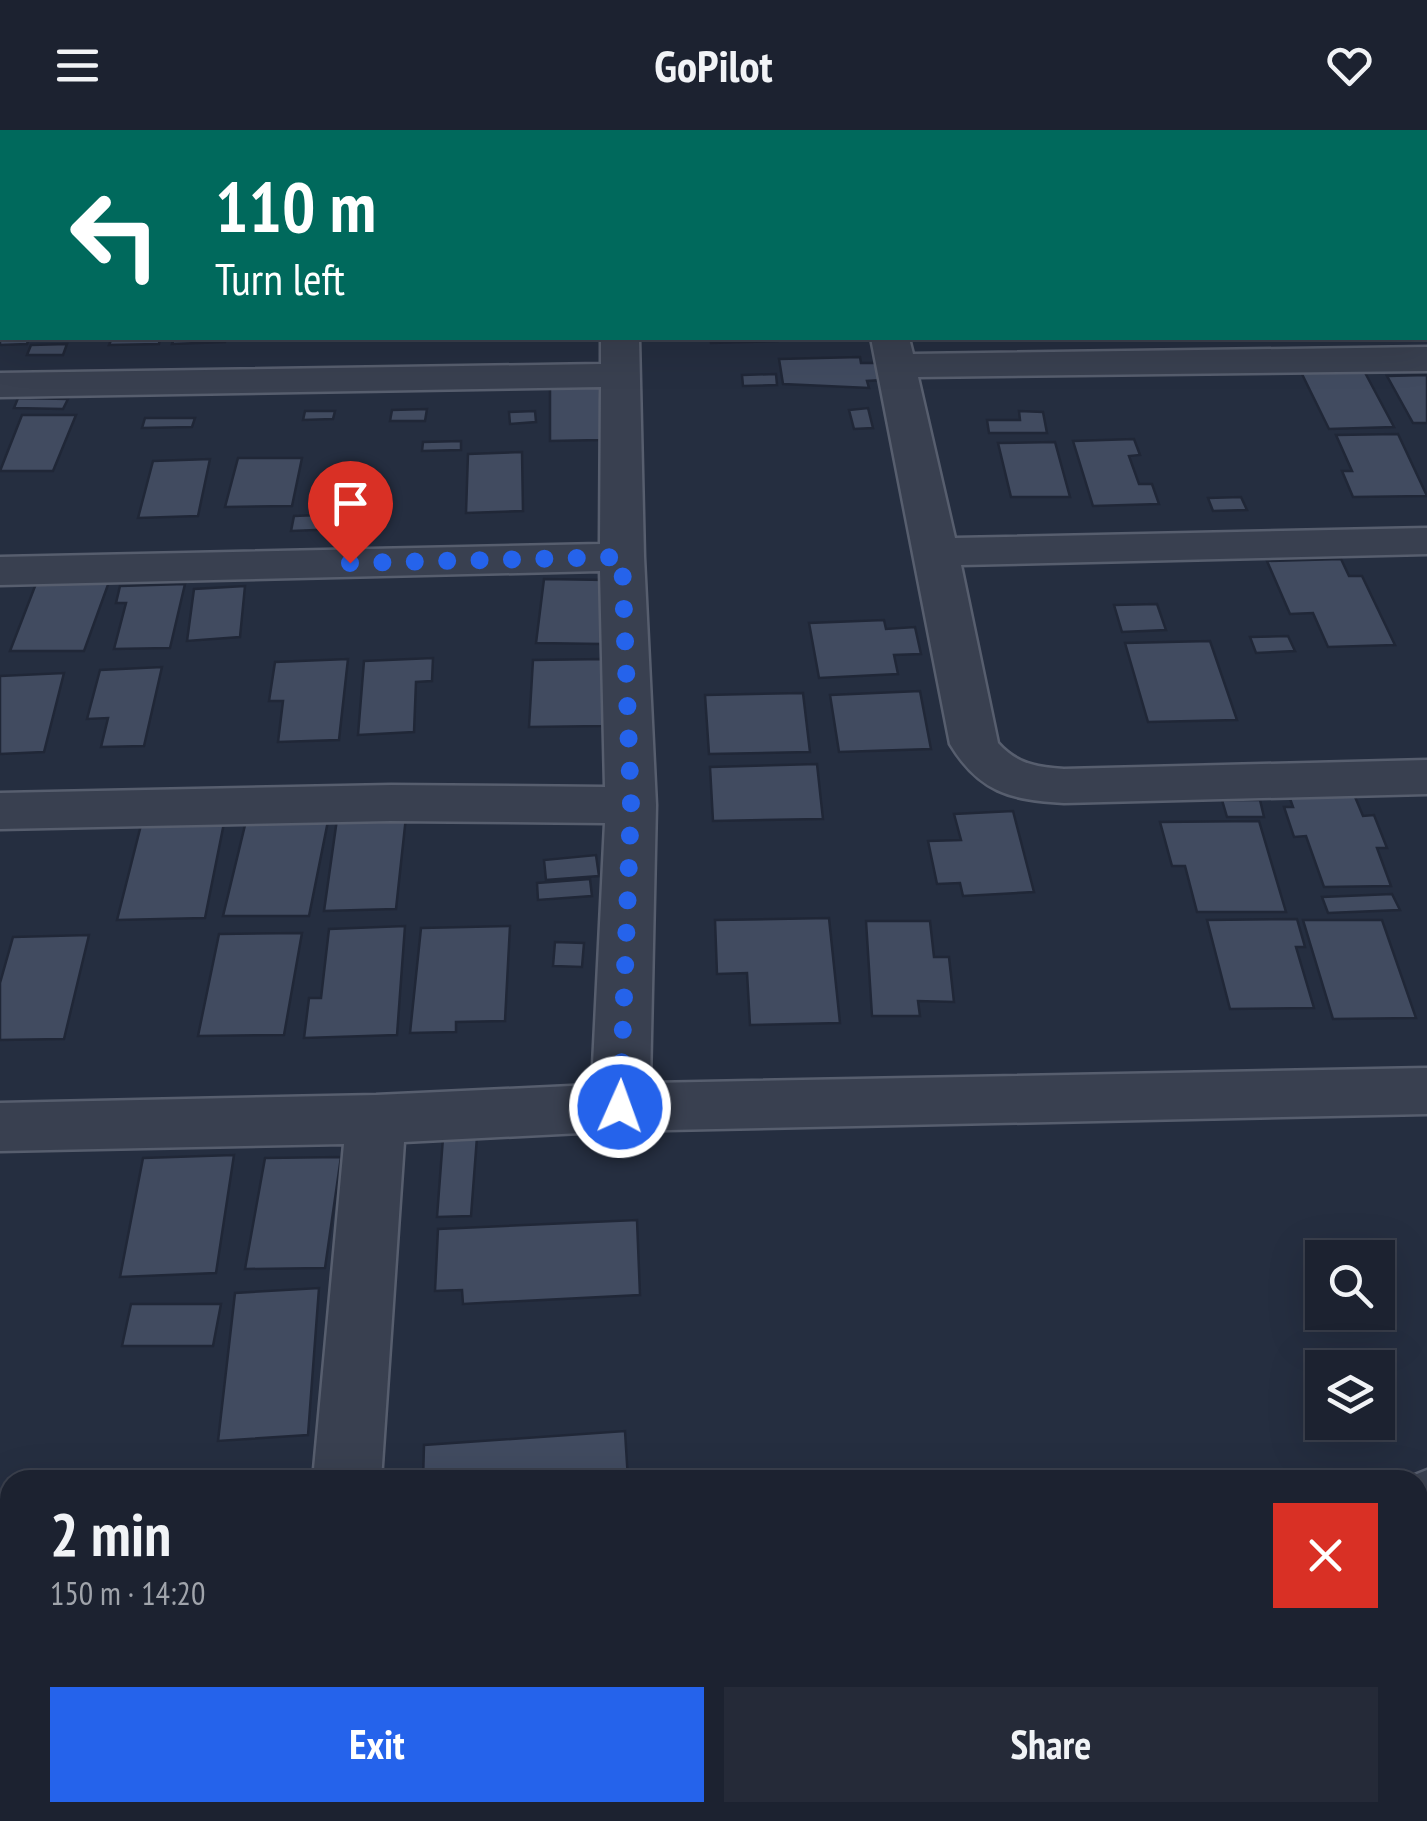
<!DOCTYPE html>
<meta charset="utf-8">
<style>
:root{--surface:#1c2230;--page:#252a38;--text:#f1f3f6;--muted:#a0a4ab;--line:#3a3f4c;--accent:#2563eb}
body{margin:0;font-family:"PT Sans Narrow",sans-serif;background:var(--page);color:var(--text);height:100vh;display:flex;flex-direction:column;font-size:38px;white-space:nowrap}
*{box-sizing:border-box;margin:0}
p{font-size:32px;color:var(--muted)}
.icon{flex:none;width:55px;height:55px;fill:none;stroke:currentColor;stroke-width:2;stroke-linecap:round;stroke-linejoin:round}
.map{position:relative;flex:1;overflow:hidden}
.details{position:absolute;left:0px;top:1340px;width:1428px;height:352px;display:flex;flex-direction:column;background:var(--surface);border-radius:30px 30px 0 0;box-shadow:0 10px 40px #0002,0 0 0 2px var(--line)}
.details>*{flex:none}
.banner{position:absolute;left:0px;top:0px;width:1428px;height:210px;box-shadow:0 10px 40px #0002,0 0 0 2px var(--line);background:#00695c;color:#fff;overflow:hidden}
.tools{position:absolute;left:1305px;top:1110px;display:grid;gap:20px}
.tools a{display:grid;place-items:center;width:90px;height:90px;border-radius:0px;background:var(--surface);box-shadow:0 10px 40px #0002,0 0 0 2px var(--line);font-size:50px}
.pin{position:absolute;display:grid;place-items:center;width:85px;height:85px;color:#fff;margin:-102px -42px;border-radius:50% 50% 50% 0;rotate:-45deg;box-shadow:0 0 10px #0007}
.pin .icon{rotate:45deg}
.me{position:absolute;width:110px;margin:-55px;rotate:2deg;stroke-linejoin:round;filter:drop-shadow(0 0 8px #0008)}
.turn{display:flex;align-items:center;gap:35px;height:210px;padding:0 50px;font-size:45px}
.turn .icon{width:130px;height:130px;stroke-width:2.5}
.turn b{display:block;font-size:70px;line-height:85px}
.round{display:grid;place-items:center;flex:none;width:105px;height:105px;border-radius:0px;background:var(--page)}
.headline{display:flex;align-items:center;justify-content:space-between;height:170px;padding:0 50px}
h1{font-size:60px;font-weight:700;line-height:75px}
.cta{display:flex;gap:20px;margin-top:auto;padding:20px 50px}
.cta a{flex:1;height:115px;border-radius:0px;background:var(--accent);color:#fff;font-size:40px;font-weight:700;line-height:115px;text-align:center}
.cta a+a{background:var(--page);color:var(--text)}
header{display:flex;justify-content:space-between;align-items:center;height:130px;padding:0 50px;background:var(--surface);font-size:45px;font-weight:700}
.map>svg:first-child{display:block}
.building{fill:#414b60;stroke:#202737;stroke-width:2.5}
.lines{fill:none;stroke-linecap:round;stroke-linejoin:round}
.minor-casing{stroke:#575e6e;stroke-width:5}
.minor{fill:#394050;fill-rule:evenodd}
.route{stroke:#2563eb;stroke-width:18;stroke-dasharray:0 32.4}
</style>
<header><svg class="icon" aria-label="menu" viewBox="0 0 24 24"><path d="M4 6h16M4 12h16M4 18h16"/></svg>GoPilot<svg class="icon" aria-label="heart" viewBox="0 0 24 24"><path d="M12 20l-8-8c-3-5 5-10 8-4 3-6 11-1 8 4z"/></svg></header>
<div class="map">
<svg width="1427" height="1691" viewBox="0 0 1427 1691">
<rect width="100%" height="100%" fill="#252e40"/>
<!-- building -->
<g class="building">
<polygon points="0,164 2,208 29,208 27,214 0,215"/>
<polygon points="112,208 160,208 159,214 109,215"/>
<polygon points="174,208 226,208 225,212 172,214"/>
<polygon points="710,208 776,208 777,211 711,213"/>
<polygon points="67,214 63,225 27,225 31,215"/>
<polygon points="860,227 861,233 878,233 882,250 867,251 869,258 783,254 779,229"/>
<polygon points="1362,237 1394,297 1329,299 1299,238"/>
<polygon points="776,244 777,255 743,256 742,245"/>
<polygon points="1427,245 1427,293 1413,293 1387,246"/>
<polygon points="600,256 601,310 550,311 550,258"/>
<polygon points="18,268 68,269 63,279 14,278"/>
<polygon points="868,278 873,298 854,299 849,280"/>
<polygon points="427,279 425,291 390,291 392,280"/>
<polygon points="305,281 335,281 333,289 303,290"/>
<polygon points="535,281 536,292 510,294 509,282"/>
<polygon points="1019,281 1043,282 1047,303 989,303 987,290 1020,290"/>
<polygon points="22,285 76,285 53,341 0,341"/>
<polygon points="145,288 195,288 192,297 142,298"/>
<polygon points="1398,304 1427,366 1353,367 1342,341 1352,341 1336,305"/>
<polygon points="1134,309 1140,325 1129,326 1139,354 1152,354 1159,374 1093,376 1073,311"/>
<polygon points="461,311 461,320 422,321 423,312"/>
<polygon points="1055,312 1070,367 1011,367 998,313"/>
<polygon points="522,322 523,381 466,383 468,324"/>
<polygon points="238,328 302,328 292,376 225,377"/>
<polygon points="210,329 198,386 138,388 153,331"/>
<polygon points="1241,367 1247,380 1213,381 1208,368"/>
<polygon points="367,383 366,398 291,401 294,386"/>
<polygon points="1341,429 1349,446 1362,446 1395,515 1328,517 1313,483 1290,484 1267,431"/>
<polygon points="544,449 607,450 602,514 536,513"/>
<polygon points="37,451 109,452 84,521 10,521"/>
<polygon points="185,454 170,518 114,519 126,473 116,473 120,456"/>
<polygon points="245,456 240,507 187,511 194,459"/>
<polygon points="1157,474 1166,500 1122,502 1114,475"/>
<polygon points="884,490 886,499 915,497 921,524 894,525 898,544 819,548 809,493"/>
<polygon points="1288,506 1295,521 1256,523 1250,507"/>
<polygon points="1210,511 1237,590 1148,592 1125,513"/>
<polygon points="433,528 432,551 416,552 414,602 358,605 364,531"/>
<polygon points="348,529 339,610 278,612 283,571 269,571 275,532"/>
<polygon points="605,529 604,596 529,597 533,530"/>
<polygon points="162,537 144,616 101,617 108,588 87,589 100,540"/>
<polygon points="64,543 44,622 0,624 0,546"/>
<polygon points="920,561 931,619 839,622 830,565"/>
<polygon points="803,563 810,622 709,624 705,565"/>
<polygon points="817,634 823,689 713,691 710,637"/>
<polygon points="1353,662 1363,686 1374,685 1387,718 1377,718 1391,756 1324,757 1306,706 1294,707 1284,677 1293,677 1288,663"/>
<polygon points="1222,670 1260,670 1264,687 1227,687"/>
<polygon points="1013,681 1034,762 963,766 960,753 937,754 928,711 961,710 954,684"/>
<polygon points="406,687 396,779 324,781 337,689"/>
<polygon points="246,691 328,691 309,786 223,786"/>
<polygon points="1259,691 1286,782 1197,782 1185,736 1172,736 1160,692"/>
<polygon points="224,693 205,788 117,790 141,695"/>
<polygon points="596,725 599,746 546,750 544,730"/>
<polygon points="590,749 592,766 538,770 537,753"/>
<polygon points="1392,764 1400,780 1328,783 1322,767"/>
<polygon points="829,788 840,893 750,895 747,843 717,844 715,790"/>
<polygon points="1297,789 1305,817 1296,817 1314,878 1230,879 1207,790"/>
<polygon points="1303,790 1382,790 1416,888 1333,889"/>
<polygon points="866,791 930,791 934,827 949,827 954,872 918,871 920,886 872,886"/>
<polygon points="405,796 397,905 304,908 309,868 321,868 329,799"/>
<polygon points="510,796 505,891 456,892 456,902 410,903 421,798"/>
<polygon points="302,803 284,905 198,906 219,804"/>
<polygon points="89,805 64,909 0,910 0,853 13,807"/>
<polygon points="555,812 584,813 582,837 553,836"/>
<polygon points="477,1007 471,1086 437,1087 443,1008"/>
<polygon points="234,1025 216,1143 120,1147 143,1028"/>
<polygon points="341,1027 325,1138 245,1139 265,1028"/>
<polygon points="637,1090 640,1165 463,1174 462,1160 435,1161 438,1099"/>
<polygon points="319,1158 308,1305 218,1311 235,1163"/>
<polygon points="131,1174 221,1174 213,1216 122,1216"/>
<polygon points="625,1301 628,1350 423,1350 424,1315"/>
</g>
<g class="lines">
<!-- minor casing -->
<g class="minor-casing">
<g id="minor">
<rect x="1425" y="55" width="2" height="20"/>
<rect x="0" y="77" width="2" height="20"/>
<polygon points="601,208 639,208 644,427 656,675 650,953 1427,938 1427,984 620,1001 404,1012 381,1350 313,1350 344,1014 0,1021 0,973 376,965 592,955 605,693 391,691 0,699 0,663 391,655 605,657 600,441 0,455 0,427 600,414 601,257 0,267 0,243 601,234"/>
<path d="M871 208H909L913 224 1427 217V241L918 247 955 408 1427 398V424L961 435 998 613C1017 634 1036 637 1064 639L1427 630V664L1064 673C1010 670 979 662 950 614Z"/>
<polygon points="1427,1340 1427,1408 1418,1411 1418,1350 1402,1350"/>
<polygon points="10,1412 10,1482 0,1483 0,1413"/>
<polygon points="273,1682 351,1682 350,1691 272,1691"/>
<polygon points="1012,1682 1095,1682 1092,1691 1008,1691"/>
</g>
</g>
<!-- minor -->
<use href="#minor" class="minor"/>
</g>
<g class="lines">
<!-- route -->
<polyline class="route" points="350,433 622,427 631,675 620,977"/>
</g>
</svg>
<div class="tools">
<a><svg class="icon" aria-label="search" viewBox="0 0 24 24"><circle cx="10" cy="10" r="6"/><path d="M15 15l6 6"/></svg></a>
<a><svg class="icon" aria-label="layers" viewBox="0 0 24 24"><path d="M12 4l9 5-9 5-9-5zM3 14l9 5 9-5"/></svg></a>
</div>
<div class="pin" style="left:350px;top:433px;background:#d93025"><svg class="icon" aria-label="arrive" viewBox="0 0 24 24"><path d="M6 21V4h12l-3 4 3 4H6"/></svg></div>
<svg class="me" style="left:620px;top:977px" viewBox="-20 -20 40 40"><circle r="17" fill="#2563eb" stroke="#fff" stroke-width="3"/><path d="M0-11L8 9 0 5-8 9z" fill="#fff"/></svg>
<div class="banner">
<div class="turn"><svg class="icon" aria-label="left" viewBox="0 0 24 24"><path d="M17 20v-9H6M10 6l-5 5 5 5"/></svg><div><b>110 m</b>Turn left</div></div>
</div>
<section class="details">
<div class="headline"><div><h1>2 min</h1><p>150 m · 14:20</p></div><a class="round" style="background:#d93025;color:#fff"><svg class="icon" aria-label="close" viewBox="0 0 24 24"><path d="M6 6l12 12M18 6L6 18"/></svg></a></div>
<div class="cta"><a>Exit</a><a>Share</a></div>
</section>
</div>
